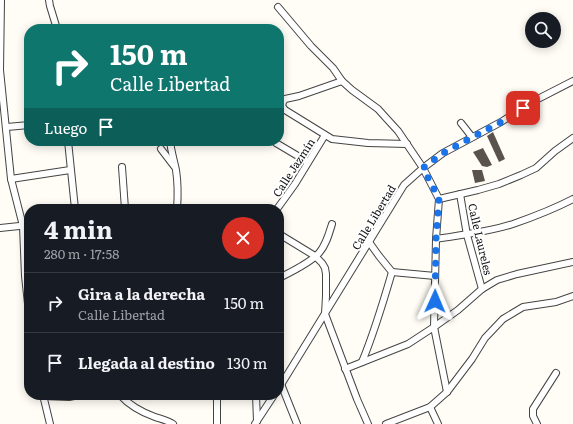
<!DOCTYPE html>
<html lang="es">
<meta charset="utf-8">
<style>
:root{--surface:#171b24;--page:#20242c;--text:#f1f3f6;--muted:#9ea1a6;--line:#363941}
body{margin:0;font-family:Literata,serif;background:var(--page);color:var(--text);height:100vh;display:flex;flex-direction:column;font-size:15px;white-space:nowrap}
*{box-sizing:border-box;margin:0}
p{font-size:13px;color:var(--muted)}
.icon{flex:none;width:22px;height:22px;fill:none;stroke:currentColor;stroke-width:2;stroke-linecap:round;stroke-linejoin:round}
.map{position:relative;flex:1;overflow:hidden}
.sheet{position:absolute;left:24px;top:204px;width:260px;height:196px;display:flex;flex-direction:column;background:var(--surface);border-radius:16px;box-shadow:0 2px 10px #0003}
.sheet>*{flex:none}
.top-card{position:absolute;left:24px;top:24px;width:260px;height:122px;border-radius:16px;box-shadow:0 2px 10px #0003;background:#0f766e;color:#fff;overflow:hidden}
.buttons{position:absolute;left:525px;top:12px;display:grid;gap:8px}
.buttons a{display:grid;place-items:center;width:36px;height:36px;border-radius:50%;background:var(--surface);box-shadow:0 2px 10px #0003;font-size:20px}
.pin{position:absolute;display:grid;place-items:center;width:34px;height:34px;color:#fff;margin:-17px;border-radius:8px;box-shadow:0 2px 6px #0006}
.me{position:absolute;width:44px;margin:-22px;rotate:1deg;stroke-linejoin:round;filter:drop-shadow(0 0 3px #0008)}
.turn{display:flex;align-items:center;gap:14px;height:84px;padding:0 20px;font-size:18px}
.turn .icon{width:52px;height:52px;stroke-width:2.5}
.turn b{display:block;font-size:28px;line-height:34px}
.then{display:flex;align-items:center;height:38px;padding:0 20px;background:#0003;gap:8px;font-size:15px}
.round{display:grid;place-items:center;flex:none;width:42px;height:42px;border-radius:21px;background:var(--page)}
.overview{display:flex;align-items:center;justify-content:space-between;height:68px;padding:0 20px}
h1{font-size:24px;font-weight:700;line-height:30px}
ul{padding:0;list-style:none}
li{display:flex;align-items:center;gap:12px;height:60px;padding:0 20px;border-top:1px solid var(--line)}
li div{flex:1}
li b{display:block;font-size:15px}
li em{font-style:normal}
.map>svg:first-child{display:block}
.building{fill:#5a524d}
.lines{fill:none;stroke-linecap:round;stroke-linejoin:round}
.minor-casing{stroke:#444;stroke-width:8}
.minor{stroke:#fff;stroke-width:6}
.route{stroke:#1a73e8;stroke-width:7;stroke-dasharray:0 12.6}
.labels{text-anchor:middle;dominant-baseline:central;stroke-width:4;stroke-linejoin:round;paint-order:stroke}
.street-label{font-size:11px;fill:#111;stroke:#fff}
</style>
<div class="map">
<svg width="573" height="424" viewBox="0 0 573 424">
<rect width="100%" height="100%" fill="#fffdf5"/>
<!-- building -->
<g class="building">
<polygon points="493,132 505,159 499,162 487,136"/>
<polygon points="483,148 492,165 487,167 482,166 473,152"/>
<polygon points="472,170 482,170 485,181 475,183"/>
</g>
<g class="lines">
<!-- minor casing -->
<g class="minor-casing">
<g id="minor">
<polyline points="1,0 0,70 11,179 23,226 25,276 29,313"/>
<polyline points="49,0 50,6 57,29"/>
<polyline points="278,7 311,46 333,68 342,81 352,90 378,109 387,119 398,131 423,168 439,199 436,239 434,327 447,392"/>
<polyline points="342,81 299,96 285,99 283,102 282,106 285,110 332,139 368,143 407,144"/>
<polyline points="461,123 472,137"/>
<polyline points="7,127 29,125"/>
<polyline points="68,141 75,209"/>
<path d="M170 141C171 151 174 160 176 170 178 183 178 196 177 209"/>
<polyline points="276,143 308,162"/>
<polyline points="161,149 174,166"/>
<polyline points="122,167 125,209"/>
<polyline points="11,179 70,170"/>
<polyline points="460,194 467,235 482,289"/>
<polyline points="439,199 478,190 499,184 521,175 536,168 555,151 573,138"/>
<polyline points="277,209 295,184 325,135"/>
<polyline points="0,228 29,225"/>
<polyline points="279,234 315,256 322,263 325,268 326,274 326,296 325,314 357,399 368,424"/>
<path d="M436 239C462 235 488 232 513 224 533 217 554 209 573 199"/>
<polyline points="369,242 379,256 392,272"/>
<polyline points="392,272 435,276"/>
<path d="M279 278C291 272 310 263 319 253 326 245 329 234 332 224"/>
<path d="M362 362C374 333 383 303 392 272"/>
<polyline points="345,369 408,344 434,327 458,310 482,289 497,280 517,274 573,262"/>
<polyline points="281,384 297,424"/>
<polyline points="279,388 404,185 423,168 443,153 501,122 534,101 573,81"/>
<polyline points="43,395 50,424"/>
<path d="M120 395C130 406 141 412 155 417 161 419 167 420 173 424"/>
<polyline points="215,395 217,400 217,424"/>
<polyline points="256,395 257,421"/>
<polyline points="43,396 69,397 79,395"/>
<polyline points="430,407 438,424"/>
<polyline points="255,424 274,395"/>
<polyline points="386,424 430,407 447,392 472,359 485,338 503,319 523,307 556,302 573,296"/>
<polyline points="537,424 533,416 533,409 556,373"/>
</g>
</g>
<!-- minor -->
<use href="#minor" class="minor"/>
</g>
<g class="lines">
<!-- route -->
<polyline class="route" points="435,301 436,239 439,199 423,168 443,153 501,122 523,108"/>
</g>
<g class="labels">
<!-- street labels -->
<g class="street-label">
<text transform="translate(293 167) rotate(-57)">Calle Jazmín</text>
<text transform="translate(373 217) rotate(-59)">Calle Libertad</text>
<text transform="translate(481 239) rotate(77)">Calle Laureles</text>
</g>
</g>
</svg>
<div class="buttons">
<a><svg class="icon" aria-label="search" viewBox="0 0 24 24"><circle cx="10" cy="10" r="6"/><path d="M15 15l6 6"/></svg></a>
</div>
<div class="pin" style="left:523px;top:108px;background:#d93025"><svg class="icon" aria-label="arrive" viewBox="0 0 24 24"><path d="M6 21V4h12l-3 4 3 4H6"/></svg></div>
<svg class="me" style="left:435px;top:301px" viewBox="-20 -20 40 40"><path d="M0-17L14 15 0 8-14 15z" fill="#1a73e8" stroke="#fff" stroke-width="4"/></svg>
<div class="top-card">
<div class="turn"><svg class="icon" aria-label="right" viewBox="0 0 24 24"><path d="M7 20v-9h11M14 6l5 5-5 5"/></svg><div><b>150 m</b>Calle Libertad</div></div>
<div class="then">Luego<svg class="icon" aria-label="arrive" viewBox="0 0 24 24"><path d="M6 21V4h12l-3 4 3 4H6"/></svg></div>
</div>
<section class="sheet">
<div class="overview"><div><h1>4 min</h1><p>280 m · 17:58</p></div><a class="round" style="background:#d93025;color:#fff"><svg class="icon" aria-label="close" viewBox="0 0 24 24"><path d="M6 6l12 12M18 6L6 18"/></svg></a></div>
<ul>
<li><svg class="icon" aria-label="right" viewBox="0 0 24 24"><path d="M7 20v-9h11M14 6l5 5-5 5"/></svg><div><b>Gira a la derecha</b><p>Calle Libertad</p></div><em>150 m</em></li>
<li><svg class="icon" aria-label="arrive" viewBox="0 0 24 24"><path d="M6 21V4h12l-3 4 3 4H6"/></svg><div><b>Llegada al destino</b></div><em>130 m</em></li>
</ul>
</section>
</div>
